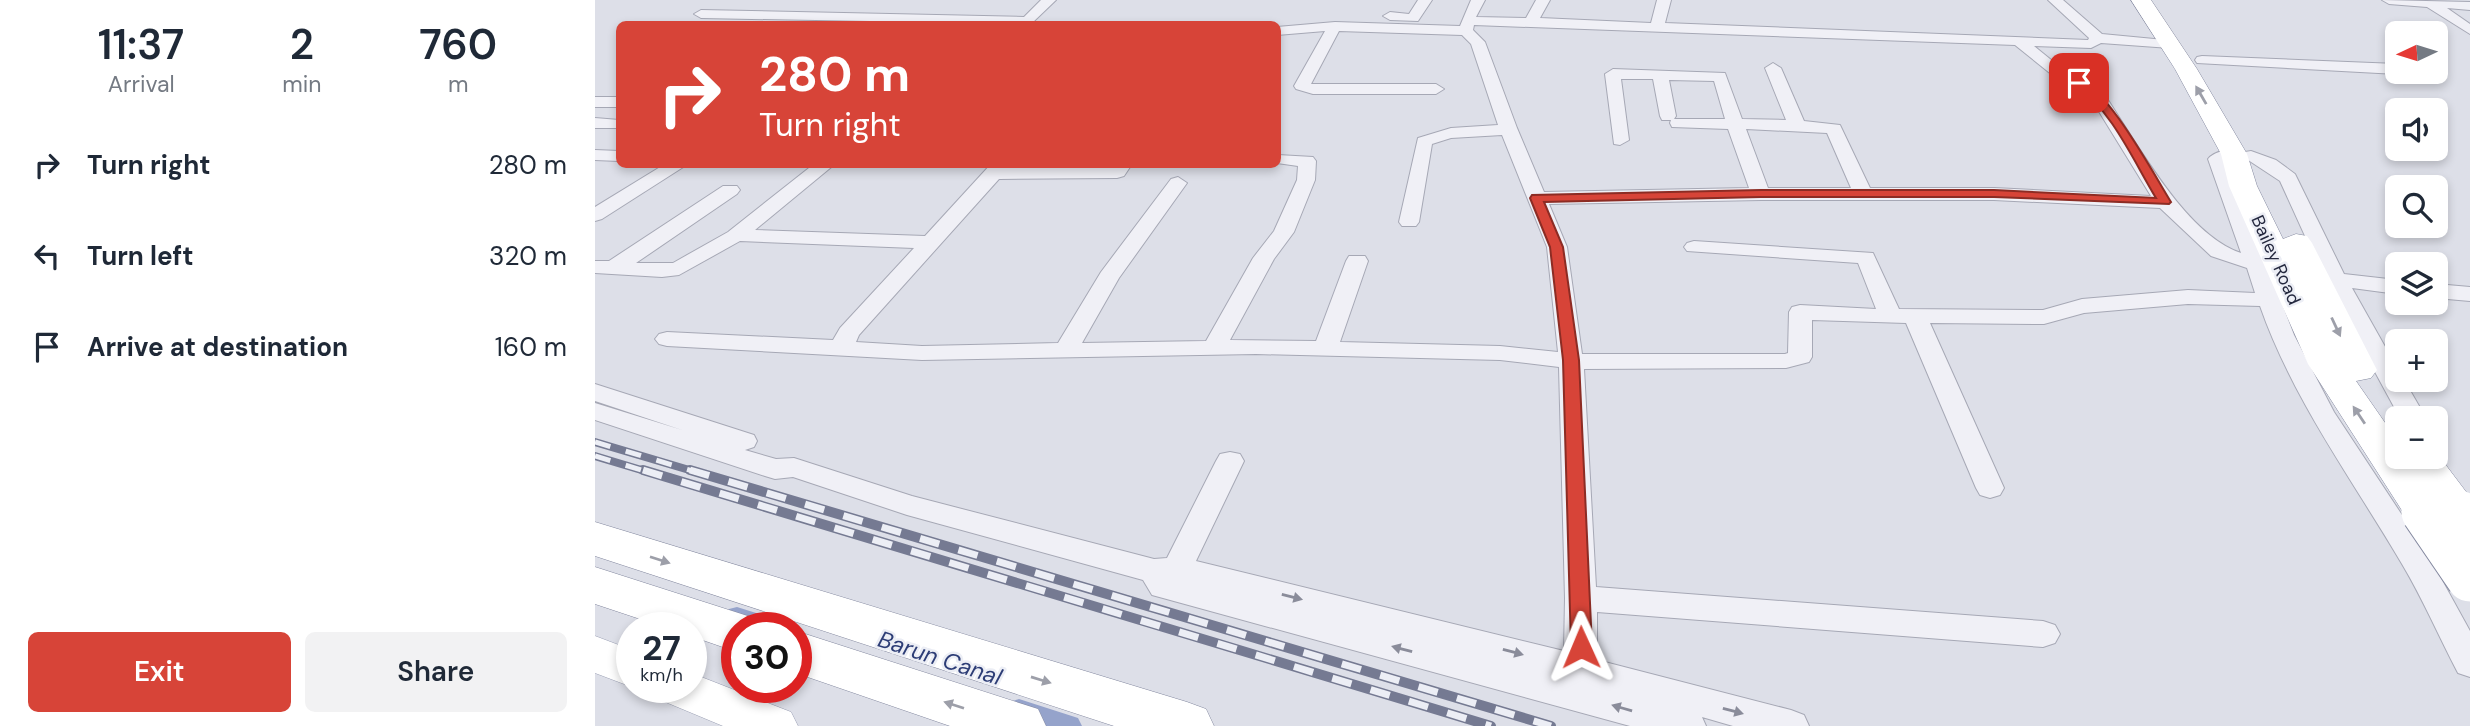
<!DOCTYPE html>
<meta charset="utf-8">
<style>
:root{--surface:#fff;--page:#f2f2f3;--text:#1f2937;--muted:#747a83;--accent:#d74438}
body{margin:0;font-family:"DM Sans",sans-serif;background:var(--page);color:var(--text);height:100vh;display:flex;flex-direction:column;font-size:26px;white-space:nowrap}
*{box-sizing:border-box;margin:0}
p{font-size:23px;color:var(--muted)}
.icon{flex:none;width:38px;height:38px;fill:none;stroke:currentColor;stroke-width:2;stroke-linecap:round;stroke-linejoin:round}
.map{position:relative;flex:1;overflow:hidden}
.side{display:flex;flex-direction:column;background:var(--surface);width:595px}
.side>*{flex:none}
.top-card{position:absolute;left:21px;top:21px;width:665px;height:147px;border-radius:10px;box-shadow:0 4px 10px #0003;background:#d74438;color:#fff;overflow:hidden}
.needle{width:46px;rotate:266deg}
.buttons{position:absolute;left:1790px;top:21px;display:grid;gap:14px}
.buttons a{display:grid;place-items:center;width:63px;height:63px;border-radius:10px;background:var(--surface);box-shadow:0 4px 10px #0003;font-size:35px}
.speed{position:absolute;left:21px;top:612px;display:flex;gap:14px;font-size:35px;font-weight:700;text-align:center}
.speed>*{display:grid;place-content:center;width:91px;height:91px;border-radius:50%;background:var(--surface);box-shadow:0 4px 10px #0003;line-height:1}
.speed small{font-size:18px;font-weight:400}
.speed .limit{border:10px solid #d22;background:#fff;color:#111}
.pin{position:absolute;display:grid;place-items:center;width:60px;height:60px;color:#fff;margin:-30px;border-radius:14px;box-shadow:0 4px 10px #0006}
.me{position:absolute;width:77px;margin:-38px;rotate:359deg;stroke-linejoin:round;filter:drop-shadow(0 0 5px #0008)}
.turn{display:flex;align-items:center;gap:24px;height:147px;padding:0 28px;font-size:32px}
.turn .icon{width:91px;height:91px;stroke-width:2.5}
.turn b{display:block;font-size:49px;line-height:60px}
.eta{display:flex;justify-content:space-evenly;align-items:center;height:119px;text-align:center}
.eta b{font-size:42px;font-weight:600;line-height:49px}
.button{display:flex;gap:14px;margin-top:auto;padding:14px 28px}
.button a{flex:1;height:80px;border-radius:10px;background:var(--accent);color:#fff;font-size:28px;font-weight:600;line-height:80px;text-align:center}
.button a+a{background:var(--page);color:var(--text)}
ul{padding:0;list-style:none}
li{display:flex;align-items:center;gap:21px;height:91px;padding:0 28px}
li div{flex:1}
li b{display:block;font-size:26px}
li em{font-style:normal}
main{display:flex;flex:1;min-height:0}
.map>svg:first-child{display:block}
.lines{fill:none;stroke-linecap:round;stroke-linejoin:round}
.canal{fill:#95a3cb;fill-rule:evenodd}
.minor-casing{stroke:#a6a8b5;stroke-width:2}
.major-casing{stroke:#9ba0b4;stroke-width:1}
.highway-casing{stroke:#83889f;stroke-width:1}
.minor{fill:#f0f0f6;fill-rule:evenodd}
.major{fill:#fff;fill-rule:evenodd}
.highway{fill:#fff;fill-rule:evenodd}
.rail-far1-casing{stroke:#757a92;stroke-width:8}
.rail-casing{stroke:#757a92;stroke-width:10}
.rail-far1{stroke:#eceef5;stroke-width:5;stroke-dasharray:16;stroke-linecap:butt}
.rail{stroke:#eceef5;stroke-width:7;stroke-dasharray:20;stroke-linecap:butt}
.highway-bridge-casing{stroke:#83889f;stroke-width:49;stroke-linecap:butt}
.highway-bridge{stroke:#fff;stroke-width:47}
.oneway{fill:#9d9fa9}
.oneway2{fill:#8a8c9a}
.route{fill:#d74438;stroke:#8c2c24;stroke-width:2}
.labels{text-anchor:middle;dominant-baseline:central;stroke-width:5;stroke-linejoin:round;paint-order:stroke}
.street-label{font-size:18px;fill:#25293f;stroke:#eceef5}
.near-water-label{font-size:23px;font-style:italic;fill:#2d3d76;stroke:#eceef5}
</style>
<main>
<section class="side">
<div class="eta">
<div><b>11:37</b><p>Arrival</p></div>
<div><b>2</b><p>min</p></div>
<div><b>760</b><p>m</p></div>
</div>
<ul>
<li><svg class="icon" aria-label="right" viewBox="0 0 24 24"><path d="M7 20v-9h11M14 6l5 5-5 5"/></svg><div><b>Turn right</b></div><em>280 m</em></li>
<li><svg class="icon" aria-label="left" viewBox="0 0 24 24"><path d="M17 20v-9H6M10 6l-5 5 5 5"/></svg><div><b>Turn left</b></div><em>320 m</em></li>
<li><svg class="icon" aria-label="arrive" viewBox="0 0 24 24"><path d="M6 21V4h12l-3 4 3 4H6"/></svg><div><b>Arrive at destination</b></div><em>160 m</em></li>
</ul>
<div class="button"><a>Exit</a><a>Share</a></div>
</section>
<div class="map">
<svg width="1875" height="726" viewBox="0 0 1875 726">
<rect width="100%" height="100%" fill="#dddfe8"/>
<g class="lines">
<!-- canal -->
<g class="canal">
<polygon points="142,607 186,621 190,628 151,628 134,623 130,616 134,609"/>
<polygon points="424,699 483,718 487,726 439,726 415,718 411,710 415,702"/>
</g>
<!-- minor casing -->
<g class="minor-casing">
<g id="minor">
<polygon points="446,0 461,0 436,24 106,18 99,14 106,10 429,17"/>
<polygon points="823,0 837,0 823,21 795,20 788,16 795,12 814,14"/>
<path d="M876 0H890L881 17 931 18 941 0H955L945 18 1056 23 1062 0H1076L1070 23 1493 40 1494 38 1453 0H1468L1507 34 1580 41 1582 44 1580 47 1575 48 1506 43 1496 48 1439 46 1471 72 1499 84 1507 91C1540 139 1589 234 1646 253L1613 159C1619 151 1636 148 1645 150L1648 154 1645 158 1632 162 1699 335 1739 412 1832 553 1875 631V677L1863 673C1844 637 1828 599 1807 564 1757 479 1698 400 1665 306L1593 304 1489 313 1449 324 1335 323 1409 488 1405 495 1395 498 1385 495 1381 488 1311 323 1217 320V357L1214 362 1191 368 989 369 1001 587 1448 621 1460 625 1465 634 1460 643 1448 647 1002 612V660L1196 710 1209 715 1214 726H1138L1107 717 1111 726H1035L568 598 557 595 548 580 312 515 198 477 180 479 170 476 0 420V403L87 430 0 401V384L159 435 162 441 159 447 150 450 181 459 199 458 317 496 559 559 572 558 621 461 625 454 635 452 645 454 649 461 601 561 969 651 970 598 964 367 905 360 661 354 327 360 72 346 64 344 60 339 64 334 72 332 238 340 245 328 319 248 145 241 84 275 67 277 0 273V261H14L128 186H142L145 190 142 194 41 263H78L133 232 219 164H240L160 230 330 236 396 164H416L414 167 537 164 529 176 522 178 404 179 264 335 261 342 327 346 463 343 506 272 576 179 583 177 592 183 524 278 487 343 611 341 658 258 679 231 702 180 703 166 682 163 683 155 718 157 721 161 720 180 699 232 679 259 635 340 721 341 751 261 754 256H770L773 261 745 342 905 346 963 352 952 247 907 135 856 138 837 144 824 222 821 226H807L804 222 823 138 856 128 903 125 876 44 867 35 744 31 716 84H841L849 89 841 94H718L701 89 699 86 730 31 682 35V27L740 22 865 26ZM879 25 1420 45 1461 78 1487 90 1495 97 1556 196 1399 188H1275L1245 125 1209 121 1186 68 1178 63 1170 68 1191 120 1147 119 1130 73 1018 69 1010 74 1019 144 1025 145 1034 140 1026 79H1058L1065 116 1067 120H1076L1075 123 1077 127 1133 129 1154 188 949 192 922 128 890 42 878 30ZM1074 80 1119 81 1130 119H1079L1081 116ZM1151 129 1232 133 1256 188H1173ZM1166 200H1399L1565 208 1616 256 1652 268 1660 293 1593 290 1487 299 1448 310 1304 309 1278 253 1099 241 1092 243 1089 247 1092 251 1263 263 1281 309 1205 305 1197 307 1194 312 1193 353 1190 354H987L972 247 954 204Z"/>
<polygon points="1787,0 1875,2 1875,10 1852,8 1875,24 1875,34 1832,7 1794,4"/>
<polygon points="1607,56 1802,64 1802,72 1808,72 1802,74 1602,63 1600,60 1602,57"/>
<rect x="0" y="97" width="24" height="10"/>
<polygon points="0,118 24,120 24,128 0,128"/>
<polygon points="0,150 24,151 24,161 0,160"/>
<polygon points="1656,151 1681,160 1700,174 1749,274 1802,280 1802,294 1757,288 1802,368 1802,380 1809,380 1831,418 1805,418 1730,280 1685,181 1647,156 1650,152"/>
<polygon points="70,164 93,164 7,219 0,221 0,207"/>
<polygon points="1841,284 1875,287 1875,301 1841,298"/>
</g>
</g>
<!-- major casing -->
<g class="major-casing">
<g id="major">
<polygon points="0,636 37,650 37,687 0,673"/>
<polygon points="96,673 196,712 203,726 128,726 68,701 62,688 96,688"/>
</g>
</g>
<!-- highway casing -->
<g class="highway-casing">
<g id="highway">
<path d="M1536 0H1556L1602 69 1652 154 1662 186 1688 239 1701 234 1712 236 1717 243 1782 370 1776 378 1761 381 1802 440V457H1841V452L1875 497V526C1865 529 1853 531 1846 522L1830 528 1815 523 1713 364 1634 186 1626 154 1580 69Z"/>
<polygon points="0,522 592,702 611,709 619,726 519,726 0,556"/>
<polygon points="0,567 159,618 165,628 142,628 142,652 96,636 96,628 72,628 0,604"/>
<polygon points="201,631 443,709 451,726 355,726 201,673"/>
</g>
</g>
<!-- minor -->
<use href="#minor" class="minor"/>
<!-- major -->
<use href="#major" class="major"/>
<!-- highway -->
<use href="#highway" class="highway"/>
<!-- rail-far1 casing -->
<g class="rail-far1-casing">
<g id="rail-far1">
<polyline points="0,442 101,472"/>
<polyline points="0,456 53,472"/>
</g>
</g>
<!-- rail casing -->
<g class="rail-casing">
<g id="rail">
<polyline points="48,470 896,726"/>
<polyline points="95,470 956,726"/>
</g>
</g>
<!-- rail-far1 -->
<use href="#rail-far1" class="rail-far1"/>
<!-- rail -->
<use href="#rail" class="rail"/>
<!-- highway-bridge casing -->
<g class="highway-bridge-casing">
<g id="highway-bridge">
<polyline points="1830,512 1875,578"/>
<polyline points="1864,514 1875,530"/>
</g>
</g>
<!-- highway-bridge -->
<use href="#highway-bridge" class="highway-bridge"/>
</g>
<!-- one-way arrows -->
<defs><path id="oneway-solid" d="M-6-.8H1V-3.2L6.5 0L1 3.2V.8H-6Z" transform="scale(1.75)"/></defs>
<g class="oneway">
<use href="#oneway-solid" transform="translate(1606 95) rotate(-120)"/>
<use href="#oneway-solid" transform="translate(1741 327) rotate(65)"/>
<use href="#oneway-solid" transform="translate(1764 415) rotate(-124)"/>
<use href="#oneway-solid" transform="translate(65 560) rotate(18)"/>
<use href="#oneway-solid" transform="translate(446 680) rotate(17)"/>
<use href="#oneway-solid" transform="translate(359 705) rotate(-162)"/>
</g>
<g class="oneway2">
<use href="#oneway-solid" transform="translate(697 597) rotate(14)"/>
<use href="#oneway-solid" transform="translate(807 649) rotate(-165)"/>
<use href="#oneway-solid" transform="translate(918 652) rotate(15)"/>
<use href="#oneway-solid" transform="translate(1027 708) rotate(-164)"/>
<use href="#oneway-solid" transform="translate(1138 711) rotate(15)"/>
</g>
<!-- route -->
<path class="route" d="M1481 80C1507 78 1561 178 1576 202L1574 204 1399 197H1166L949 202 968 247 984 360 997 647 994 653 986 656 979 653 976 647 968 360 955 247 935 198 937 195 1166 190H1399L1561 198C1538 160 1517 111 1481 85Z"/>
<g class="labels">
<!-- street labels -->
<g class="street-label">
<text transform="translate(1681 260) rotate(66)">Bailey Road</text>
</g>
<!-- near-water labels -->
<g class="near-water-label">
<text transform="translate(345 658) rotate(18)">Barun Canal</text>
</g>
</g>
</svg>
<div class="buttons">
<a><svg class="needle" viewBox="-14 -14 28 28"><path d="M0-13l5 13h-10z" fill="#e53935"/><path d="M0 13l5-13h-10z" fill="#747a83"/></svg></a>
<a><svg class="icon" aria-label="sound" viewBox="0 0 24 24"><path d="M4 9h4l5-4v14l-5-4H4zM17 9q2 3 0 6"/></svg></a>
<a><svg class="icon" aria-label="search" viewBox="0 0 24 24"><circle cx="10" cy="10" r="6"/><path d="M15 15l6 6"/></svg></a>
<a><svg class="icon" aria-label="layers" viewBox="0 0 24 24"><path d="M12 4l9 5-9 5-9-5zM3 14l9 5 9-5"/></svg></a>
<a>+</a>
<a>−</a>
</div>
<div class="speed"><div>27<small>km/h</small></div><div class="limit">30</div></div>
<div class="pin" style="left:1484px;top:83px;background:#d93025"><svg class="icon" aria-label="arrive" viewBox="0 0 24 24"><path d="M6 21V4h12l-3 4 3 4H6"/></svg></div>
<svg class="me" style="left:986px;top:647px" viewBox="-20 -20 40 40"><path d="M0-17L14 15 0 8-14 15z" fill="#d74438" stroke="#fff" stroke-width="4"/></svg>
<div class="top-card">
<div class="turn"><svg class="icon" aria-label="right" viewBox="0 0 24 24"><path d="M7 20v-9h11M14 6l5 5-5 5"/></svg><div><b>280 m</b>Turn right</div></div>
</div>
</div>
</main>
